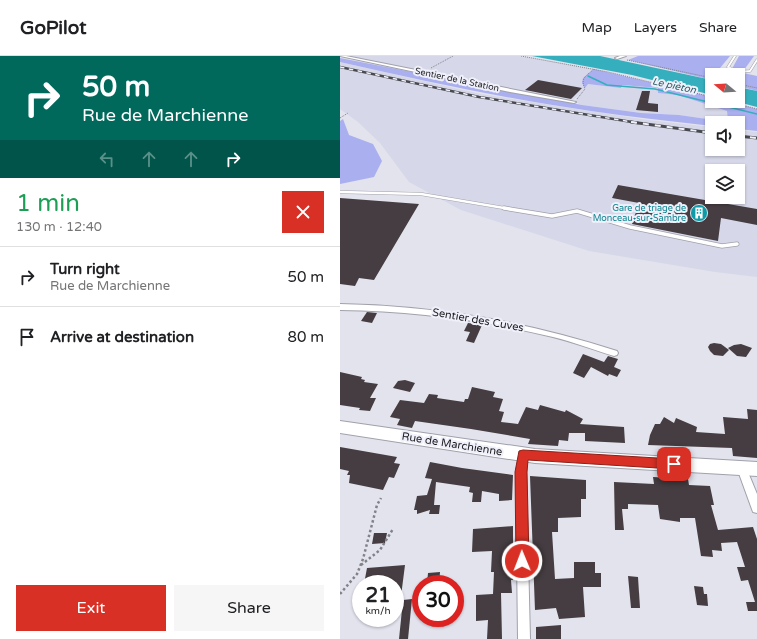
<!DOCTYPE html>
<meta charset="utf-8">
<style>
:root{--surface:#fff;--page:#f6f6f6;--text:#202124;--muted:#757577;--line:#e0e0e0;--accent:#d93025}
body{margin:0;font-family:"Varela Round",sans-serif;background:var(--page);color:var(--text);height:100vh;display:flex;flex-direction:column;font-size:15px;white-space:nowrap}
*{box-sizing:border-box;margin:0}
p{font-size:13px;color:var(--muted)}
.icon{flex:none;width:22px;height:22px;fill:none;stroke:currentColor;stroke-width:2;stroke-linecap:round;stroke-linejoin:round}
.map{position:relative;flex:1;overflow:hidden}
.sheet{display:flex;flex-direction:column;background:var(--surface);width:340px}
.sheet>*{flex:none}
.hud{background:#00695c;color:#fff;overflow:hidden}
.needle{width:26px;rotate:288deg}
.buttons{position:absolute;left:365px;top:12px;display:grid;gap:8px}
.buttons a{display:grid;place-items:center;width:40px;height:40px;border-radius:0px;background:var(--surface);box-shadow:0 1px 3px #0004;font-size:20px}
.speed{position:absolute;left:12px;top:519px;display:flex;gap:8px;font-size:20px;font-weight:700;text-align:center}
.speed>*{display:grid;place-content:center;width:52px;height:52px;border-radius:50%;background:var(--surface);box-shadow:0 1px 3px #0004;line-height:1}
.speed small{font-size:10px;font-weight:400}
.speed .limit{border:6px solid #d22;background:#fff;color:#111}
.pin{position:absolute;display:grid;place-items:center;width:34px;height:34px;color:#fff;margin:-17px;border-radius:8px;box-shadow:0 2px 6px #0006}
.me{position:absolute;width:44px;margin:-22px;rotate:359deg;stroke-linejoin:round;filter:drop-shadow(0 0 3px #0008)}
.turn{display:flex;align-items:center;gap:14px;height:84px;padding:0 16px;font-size:18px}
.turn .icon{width:52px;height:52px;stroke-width:2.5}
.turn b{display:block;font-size:28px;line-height:34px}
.lanes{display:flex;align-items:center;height:38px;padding:0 16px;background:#0003;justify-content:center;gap:20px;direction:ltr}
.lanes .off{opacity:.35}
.round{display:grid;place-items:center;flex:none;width:42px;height:42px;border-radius:0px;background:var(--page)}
.headline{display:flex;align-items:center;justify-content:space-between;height:68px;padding:0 16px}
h1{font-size:24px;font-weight:600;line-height:30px;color:#1e9e55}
.primary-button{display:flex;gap:8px;margin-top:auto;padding:8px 16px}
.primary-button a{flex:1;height:46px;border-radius:0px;background:var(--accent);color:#fff;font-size:16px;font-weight:600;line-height:46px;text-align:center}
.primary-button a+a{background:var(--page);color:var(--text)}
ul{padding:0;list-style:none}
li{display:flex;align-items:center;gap:12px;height:60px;padding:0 16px;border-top:1px solid var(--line)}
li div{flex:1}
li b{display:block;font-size:15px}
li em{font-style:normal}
header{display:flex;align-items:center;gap:24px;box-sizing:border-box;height:56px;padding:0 20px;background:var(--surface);border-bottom:1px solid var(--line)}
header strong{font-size:19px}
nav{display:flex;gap:22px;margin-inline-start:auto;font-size:14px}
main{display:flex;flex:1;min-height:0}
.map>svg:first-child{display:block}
.built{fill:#d6d8e9;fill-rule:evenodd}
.green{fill:#aaaff0}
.water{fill:#35afbd}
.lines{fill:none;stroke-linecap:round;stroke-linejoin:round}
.stream{stroke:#35afbd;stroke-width:1.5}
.building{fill:#453d41}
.service-far2-casing{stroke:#a0a1aa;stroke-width:3}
.service-far1-casing{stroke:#a0a1aa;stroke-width:3.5}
.service-casing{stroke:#a0a1aa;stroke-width:5}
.minor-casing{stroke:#a0a1aa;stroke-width:2}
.secondary-casing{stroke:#a0a1aa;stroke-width:2}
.path-far1{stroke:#818188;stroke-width:1;stroke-dasharray:1 1;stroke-linecap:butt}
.path{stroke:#818188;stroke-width:2.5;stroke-dasharray:2.5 2.5;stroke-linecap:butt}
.service-far2{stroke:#fff;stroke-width:2}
.service-far1{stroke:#fff;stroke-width:2.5}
.service{stroke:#fff;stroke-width:3.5}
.minor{fill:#fff;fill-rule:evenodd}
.secondary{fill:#fff;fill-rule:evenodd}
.rail-far1-casing{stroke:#494a4f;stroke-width:2.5}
.rail-casing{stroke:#494a4f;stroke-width:3}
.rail-far1{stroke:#eff0fa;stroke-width:1.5;stroke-dasharray:4.5;stroke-linecap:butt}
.rail{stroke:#eff0fa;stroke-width:2;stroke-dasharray:6;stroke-linecap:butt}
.route{fill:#d93025;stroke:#8d1f18}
.labels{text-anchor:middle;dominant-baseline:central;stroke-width:4;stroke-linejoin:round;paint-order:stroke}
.far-street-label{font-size:9px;fill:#1c1c20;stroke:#eff0fa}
.far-culture-label{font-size:9px;fill:#0d838f;stroke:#eff0fa;text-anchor:end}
.far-water-label{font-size:10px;font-style:italic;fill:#2d5e65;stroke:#eff0fa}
.street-label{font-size:11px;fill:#1c1c20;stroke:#eff0fa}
</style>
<header>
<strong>GoPilot</strong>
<nav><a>Map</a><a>Layers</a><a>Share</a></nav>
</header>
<main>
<section class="sheet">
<div class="hud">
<div class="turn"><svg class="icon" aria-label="right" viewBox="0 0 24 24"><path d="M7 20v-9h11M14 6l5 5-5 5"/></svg><div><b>50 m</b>Rue de Marchienne</div></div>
<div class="lanes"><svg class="icon off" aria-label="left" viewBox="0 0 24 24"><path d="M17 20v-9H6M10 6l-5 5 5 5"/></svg><svg class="icon off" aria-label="ahead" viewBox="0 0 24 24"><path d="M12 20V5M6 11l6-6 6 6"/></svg><svg class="icon off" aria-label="ahead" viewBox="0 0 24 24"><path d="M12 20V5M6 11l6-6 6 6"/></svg><svg class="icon" aria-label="right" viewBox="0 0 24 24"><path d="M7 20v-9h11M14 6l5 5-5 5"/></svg></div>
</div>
<div class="headline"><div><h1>1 min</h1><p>130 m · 12:40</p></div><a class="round" style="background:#d93025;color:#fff"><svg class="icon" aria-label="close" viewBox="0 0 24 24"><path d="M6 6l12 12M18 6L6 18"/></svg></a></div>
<ul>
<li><svg class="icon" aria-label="right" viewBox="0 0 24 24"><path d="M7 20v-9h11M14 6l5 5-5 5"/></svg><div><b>Turn right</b><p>Rue de Marchienne</p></div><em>50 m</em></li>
<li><svg class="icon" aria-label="arrive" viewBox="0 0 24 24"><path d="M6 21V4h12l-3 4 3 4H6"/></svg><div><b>Arrive at destination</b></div><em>80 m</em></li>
</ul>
<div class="primary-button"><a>Exit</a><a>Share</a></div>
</section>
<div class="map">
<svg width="417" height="583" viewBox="0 0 417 583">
<rect width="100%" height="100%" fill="#e2e3ed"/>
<!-- built -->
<g class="built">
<polygon points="7,0 179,0 254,13 243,22 248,28 281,32 282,29 318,32 318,37 338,39 387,55 388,66 339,59 301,57 242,49 234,46 240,38 232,45"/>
<path d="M0 6 141 38 308 64 372 71V93H398V74L417 76V221L375 216 249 195 121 154 69 126 40 87 18 66 0 53ZM372 115H398V141H372Z"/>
</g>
<!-- green -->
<g class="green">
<polygon points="298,0 390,0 380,12 417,20 417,35 398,30 398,19 372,19 372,24 288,4"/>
<polygon points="399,0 414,0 404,14 393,13 393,11"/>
<path d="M0 2 242 49 301 57 339 59 388 66 387 55 338 39 318 37V32L282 29 281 32 248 28 245 32 242 27 243 22 254 13 372 41V45H387L417 53V75L398 73V67H372V70C332 65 291 61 251 55 167 43 83 25 0 6Z"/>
<polygon points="3,63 9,79 33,88 42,105 34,121 0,128 0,65"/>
</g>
<!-- water -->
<g class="water">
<polygon points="192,0 260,0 372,24 372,39 292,19"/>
<polygon points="398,31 417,35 417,51 394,45 398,45"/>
</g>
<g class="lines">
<!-- stream -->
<polyline class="stream" points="248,20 267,29 315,33 417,58"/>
</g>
<!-- building -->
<g class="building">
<polygon points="198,24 242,32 231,43 185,34"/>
<polygon points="302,35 310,35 308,47 318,48 318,56 296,54"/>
<polygon points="278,129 417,153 417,169 381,162 378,185 292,168 299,147 272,142"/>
<polygon points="0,142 79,148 34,224 19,222 15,230 0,228"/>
<polygon points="27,256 37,257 32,267 21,265"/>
<polygon points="128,267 142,269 134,287 126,285 130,276 124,275"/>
<polygon points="374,287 381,288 389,294 383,300 374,299 370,295 368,291 370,288"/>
<polygon points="401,288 412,292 406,301 397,300 388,292 394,289"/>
<polygon points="243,298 264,306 268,300 278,303 274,311 281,314 277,321 269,318 268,320 251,311 244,322 233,317"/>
<polygon points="0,316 22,321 21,323 25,324 24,326 38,328 30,342 36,342 30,355 19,354 20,352 0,349"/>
<polygon points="65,324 75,327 70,336 53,332 58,325"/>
<polygon points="132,331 155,336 153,341 163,343 159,355 164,356 161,366 178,368 186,351 198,354 200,349 225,356 226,354 243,363 240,368 284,371 285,387 245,385 245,377 229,377 228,385 219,384 218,390 188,388 190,383 131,373 75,365 72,372 57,369 60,363 50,361 60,344 84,347 89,338 98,339 97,342 124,346 125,343 128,343"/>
<polygon points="407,353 417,354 417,402 393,400 392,392 308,389 310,379 315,368 320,368 324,361 334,367 336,362 357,371 356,376 385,378 383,361 408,363"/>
<polygon points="0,391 57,401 54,407 60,408 54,422 49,421 43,434 9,427 10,419 7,419 9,415 0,413"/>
<polygon points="90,406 122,412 173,419 172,444 159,445 159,438 142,435 141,446 132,446 133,437 129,436 130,431 96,426 94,449 100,449 99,458 89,458 90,454 77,458 77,454 74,454 77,440 87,439 92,423 85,422"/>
<polygon points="190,420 246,424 246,443 241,443 241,461 218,462 218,476 212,476 215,523 234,522 234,506 255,506 255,517 261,517 261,531 243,531 245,561 219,563 216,552 195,554"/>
<polygon points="313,421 348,423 349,429 370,430 374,449 371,449 378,474 413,471 417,483 417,555 408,555 406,546 415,546 408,524 401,525 397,511 405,511 397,486 381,487 382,495 372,494 373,501 361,500 355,462 340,462 340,466 320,463 318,449 288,448 288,453 282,453 284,474 275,474 274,426 314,428"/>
<polygon points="173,470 173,524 171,524 172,537 161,537 162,583 147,583 148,564 136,565 136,539 153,538 154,516 151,516 152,495 132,496 133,473"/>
<polygon points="34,477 47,477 45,487 32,488"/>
<polygon points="65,509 60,548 55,548 55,528 24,528 27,512"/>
<polygon points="100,516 99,528 87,528 88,517"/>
<polygon points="288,520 298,521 300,552 291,552"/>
<polygon points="354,530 363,531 364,538 367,538 368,550 357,549"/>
<polygon points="72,543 68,583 59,583 63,544"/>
<polygon points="221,569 221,583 196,583 196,571"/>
</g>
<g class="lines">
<!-- service-far2 casing -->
<g class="service-far2-casing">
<polyline id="service-far2" points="395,0 388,11 398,16 410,15 417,4"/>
</g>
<!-- service-far1 casing -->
<g class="service-far1-casing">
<polyline id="service-far1" points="0,136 81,138 170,153"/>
</g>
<!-- service casing -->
<g class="service-casing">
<polyline id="service" points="164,152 212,160 237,155 290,171 382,190 397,188"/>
</g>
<!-- minor casing -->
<g class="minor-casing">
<g id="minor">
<polygon points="0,0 6,0 236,46 234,47 170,36"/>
<polygon points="280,0 286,0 277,3 275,2"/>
<path d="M0 248C97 250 184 265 277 295L278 297 277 299 274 300C254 294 234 286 213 281 143 264 72 255 0 254Z"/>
<polygon points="183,394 186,396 188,399 186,416 190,583 178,583 176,416 180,396"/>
<polygon points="402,407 405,409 417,438 417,457 413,456 397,412 399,409"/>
</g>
</g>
<!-- secondary casing -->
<g class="secondary-casing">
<polygon id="secondary" points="0,365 195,393 417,406 417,420 195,407 0,377"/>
</g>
<!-- path-far1 -->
<g class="path-far1">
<polyline points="181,0 268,16 372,41"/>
<polyline points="287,4 372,22"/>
<polyline points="91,12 113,0"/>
<polyline points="398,28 417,32"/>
<path d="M237 43 245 33C240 22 246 20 254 13"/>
<polyline points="387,45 417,53"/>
<polyline points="0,62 8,57"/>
</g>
<!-- path -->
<g class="path">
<polyline points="21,509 40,494 53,473"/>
<polyline points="0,538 17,518 23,503 37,449 41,442"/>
</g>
<!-- service-far2 -->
<use href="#service-far2" class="service-far2"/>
<!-- service-far1 -->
<use href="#service-far1" class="service-far1"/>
<!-- service -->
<use href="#service" class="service"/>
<!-- minor -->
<use href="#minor" class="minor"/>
<!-- secondary -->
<use href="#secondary" class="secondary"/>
<!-- rail-far1 casing -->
<g class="rail-far1-casing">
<polyline id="rail-far1" points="0,11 139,41 298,67"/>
</g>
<!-- rail casing -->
<g class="rail-casing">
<g id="rail">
<polyline points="291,66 372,77"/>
<polyline points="398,80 417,82"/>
</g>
</g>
<!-- rail-far1 -->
<use href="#rail-far1" class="rail-far1"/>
<!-- rail -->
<use href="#rail" class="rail"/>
</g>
<!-- route -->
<polygon class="route" points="183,394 334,403 338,404 340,408 338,412 334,413 188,404 187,416 189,505 187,510 182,512 178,510 176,505 175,416 179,395"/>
<!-- icons -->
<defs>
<g id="building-disc" transform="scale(0.9)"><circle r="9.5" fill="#0f9aa8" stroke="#eff0fa"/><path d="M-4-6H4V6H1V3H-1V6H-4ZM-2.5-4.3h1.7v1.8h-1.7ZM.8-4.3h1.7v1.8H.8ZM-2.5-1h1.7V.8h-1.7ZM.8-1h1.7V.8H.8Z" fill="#fff"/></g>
</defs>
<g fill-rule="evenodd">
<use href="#building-disc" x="359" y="157"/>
</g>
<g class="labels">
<!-- far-street labels -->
<g class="far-street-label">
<text transform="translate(117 24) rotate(12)">Sentier de la Station</text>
</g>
<!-- far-culture labels -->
<g class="far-culture-label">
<text x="346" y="152">Gare de triage de<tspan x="346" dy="10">Monceau-sur-Sambre</tspan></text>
</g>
<!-- far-water labels -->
<g class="far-water-label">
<text transform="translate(334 30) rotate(12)">Le piéton</text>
</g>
<!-- street labels -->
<g class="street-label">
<text transform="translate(138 264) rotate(10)">Sentier des Cuves</text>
<text transform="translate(112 388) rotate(9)">Rue de Marchienne</text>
</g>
</g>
</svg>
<div class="buttons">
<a><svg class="needle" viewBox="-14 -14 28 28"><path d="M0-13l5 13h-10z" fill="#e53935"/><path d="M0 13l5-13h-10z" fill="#757577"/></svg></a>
<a><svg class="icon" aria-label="sound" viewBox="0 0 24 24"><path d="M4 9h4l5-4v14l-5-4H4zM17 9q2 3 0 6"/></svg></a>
<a><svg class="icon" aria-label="layers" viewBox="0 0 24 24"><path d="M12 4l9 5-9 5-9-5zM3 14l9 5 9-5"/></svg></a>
</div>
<div class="speed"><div>21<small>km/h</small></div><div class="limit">30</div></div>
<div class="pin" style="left:334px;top:408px;background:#d93025"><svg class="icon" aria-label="arrive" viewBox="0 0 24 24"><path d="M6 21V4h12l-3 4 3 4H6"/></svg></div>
<svg class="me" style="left:182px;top:505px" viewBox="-20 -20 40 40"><circle r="17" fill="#d93025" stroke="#fff" stroke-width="3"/><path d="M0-11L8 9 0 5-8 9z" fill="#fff"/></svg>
</div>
</main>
